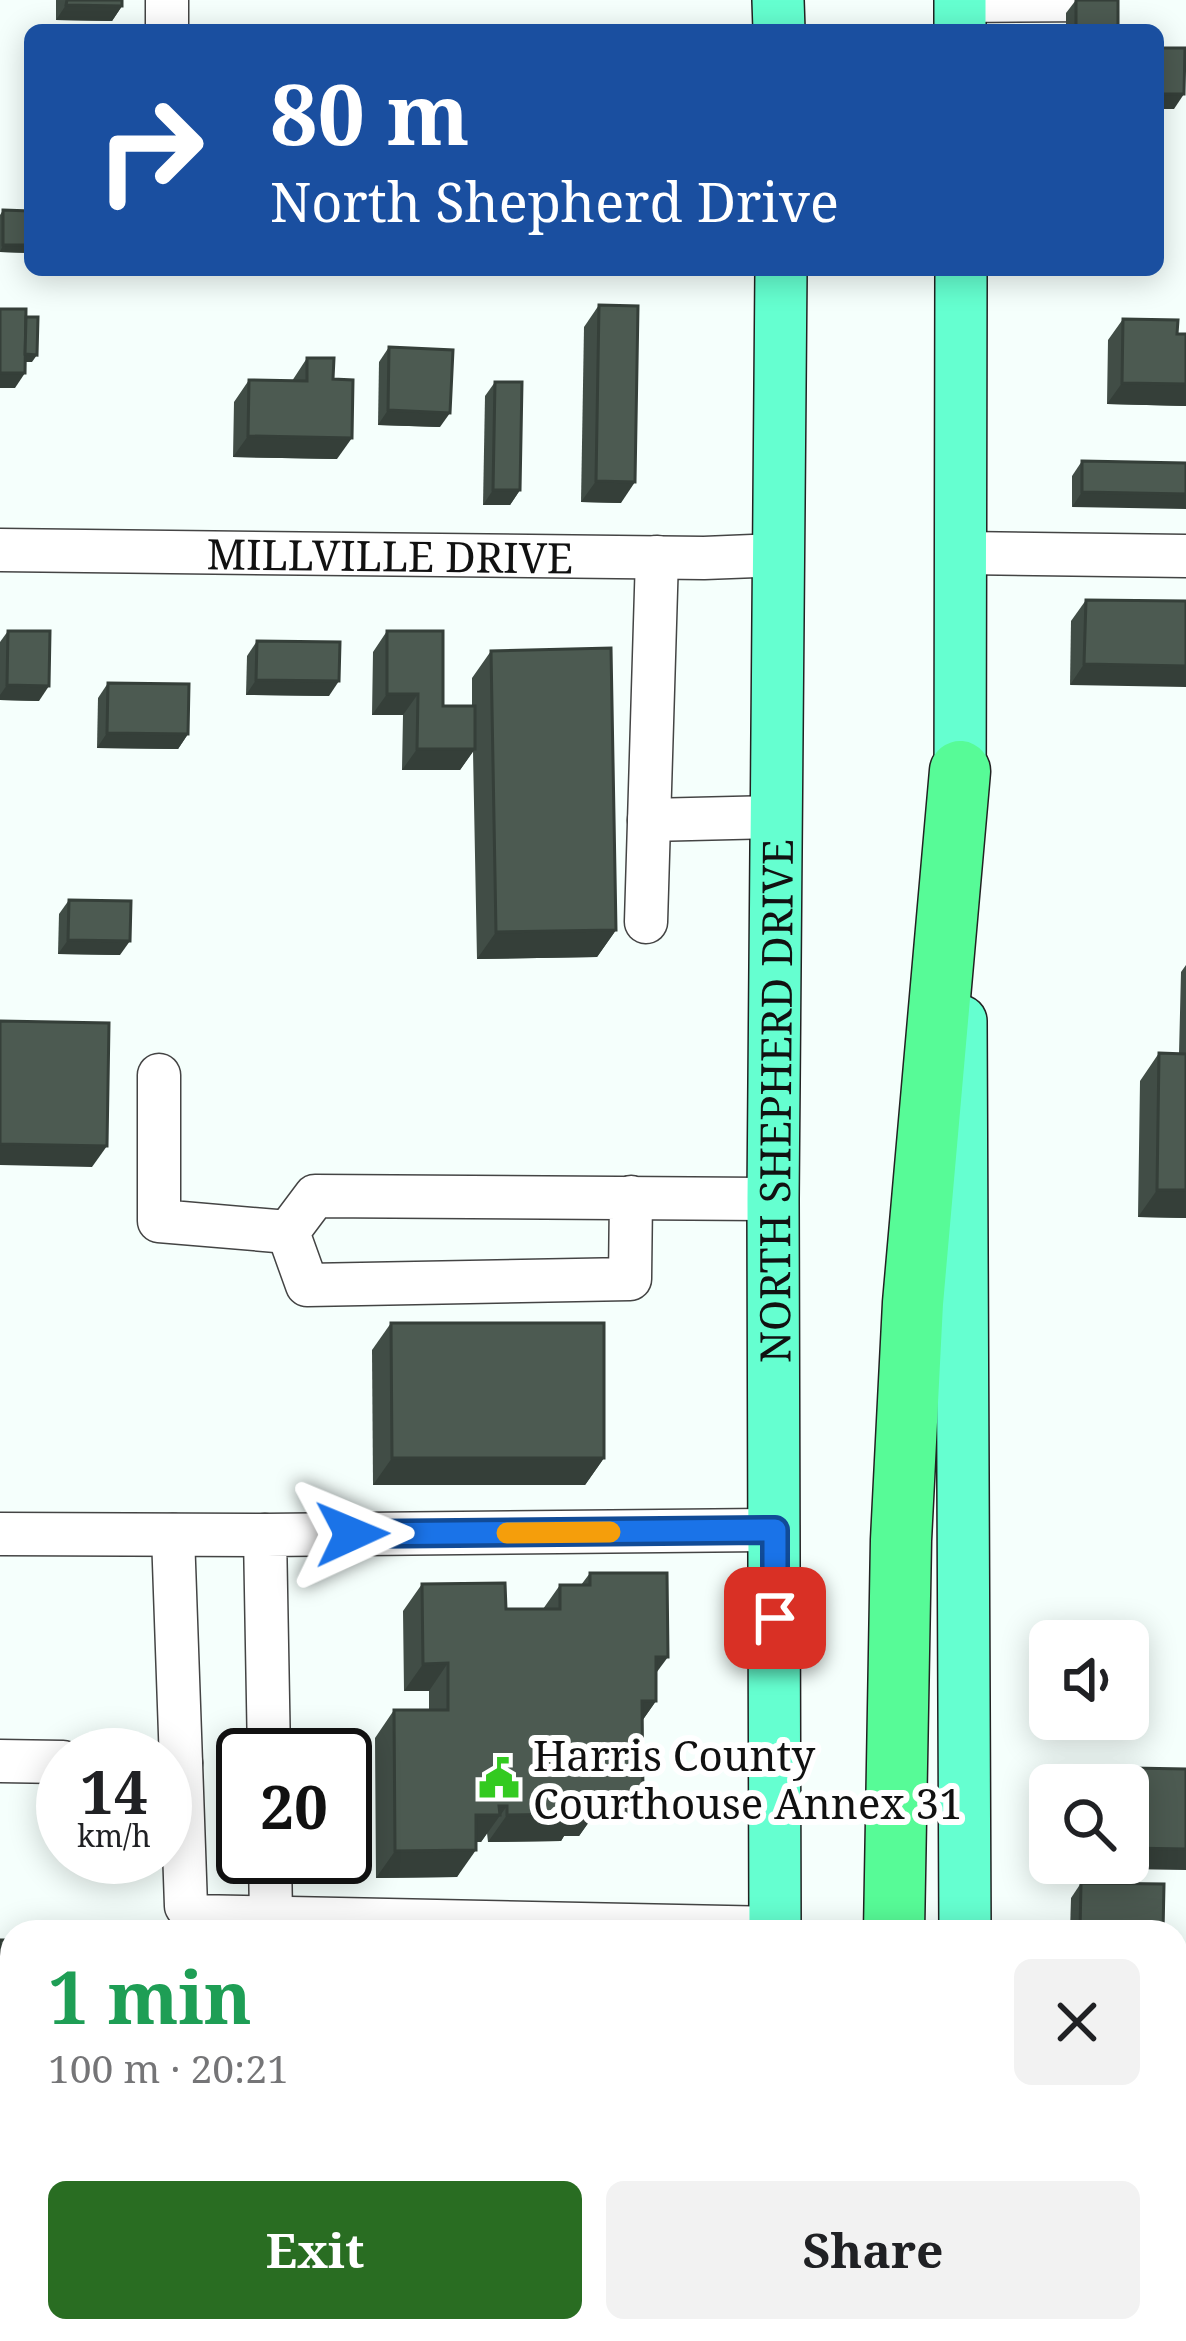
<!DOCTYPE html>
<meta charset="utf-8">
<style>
:root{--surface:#fff;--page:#f2f2f2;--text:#202124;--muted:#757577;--accent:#296d22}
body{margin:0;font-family:"Noto Serif",serif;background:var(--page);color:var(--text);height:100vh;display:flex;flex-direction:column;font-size:45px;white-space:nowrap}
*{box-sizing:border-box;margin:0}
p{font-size:39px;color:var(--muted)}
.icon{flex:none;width:66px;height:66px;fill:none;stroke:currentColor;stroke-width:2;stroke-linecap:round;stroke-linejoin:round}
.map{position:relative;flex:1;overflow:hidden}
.side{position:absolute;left:0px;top:1920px;width:1188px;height:423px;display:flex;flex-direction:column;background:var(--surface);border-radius:36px 36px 0 0;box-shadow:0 6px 30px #0003}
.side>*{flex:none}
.banner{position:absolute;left:24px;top:24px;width:1140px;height:252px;border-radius:18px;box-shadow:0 6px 30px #0003;background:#1a4fa0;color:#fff;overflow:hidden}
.controls{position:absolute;left:1029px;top:1620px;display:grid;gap:24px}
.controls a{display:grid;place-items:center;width:120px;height:120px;border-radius:18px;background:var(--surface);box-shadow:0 6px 30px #0003;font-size:60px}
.speed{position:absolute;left:36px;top:1728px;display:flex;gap:24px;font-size:60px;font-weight:700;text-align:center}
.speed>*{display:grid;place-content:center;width:156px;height:156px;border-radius:50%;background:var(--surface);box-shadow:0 6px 30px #0003;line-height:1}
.speed small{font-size:30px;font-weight:400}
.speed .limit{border:6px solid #111;border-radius:18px;background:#fff;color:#111}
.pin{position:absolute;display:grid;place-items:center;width:102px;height:102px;color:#fff;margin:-51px;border-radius:24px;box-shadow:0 6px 18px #0006}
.me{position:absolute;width:132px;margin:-66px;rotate:89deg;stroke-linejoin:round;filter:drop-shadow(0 0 9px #0008)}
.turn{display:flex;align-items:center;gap:42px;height:252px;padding:0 48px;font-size:54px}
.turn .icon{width:156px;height:156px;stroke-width:2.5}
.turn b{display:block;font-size:84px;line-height:102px}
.round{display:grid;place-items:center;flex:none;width:126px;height:126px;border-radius:18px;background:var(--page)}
.summary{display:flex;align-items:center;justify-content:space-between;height:204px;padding:0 48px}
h1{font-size:72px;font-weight:700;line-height:90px;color:#1e9e55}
.button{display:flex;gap:24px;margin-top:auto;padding:24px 48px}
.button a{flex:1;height:138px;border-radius:18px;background:var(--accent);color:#fff;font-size:48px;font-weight:700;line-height:138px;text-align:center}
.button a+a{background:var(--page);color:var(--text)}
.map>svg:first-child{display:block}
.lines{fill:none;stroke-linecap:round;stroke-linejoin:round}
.minor-casing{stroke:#444;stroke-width:45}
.major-casing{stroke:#222;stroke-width:54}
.highway-casing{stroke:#222;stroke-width:63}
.minor{stroke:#fff;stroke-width:42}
.major{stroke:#65ffd0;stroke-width:51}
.highway{stroke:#57fb97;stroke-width:60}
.wall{fill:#414d46}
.shaded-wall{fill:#353f39}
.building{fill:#4c5a51;stroke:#353f39;stroke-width:3}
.route-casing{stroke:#114b97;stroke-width:30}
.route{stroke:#1a73e8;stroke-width:21}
.slow{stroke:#f59e0b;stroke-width:21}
.labels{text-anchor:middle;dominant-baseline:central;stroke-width:12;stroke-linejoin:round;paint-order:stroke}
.street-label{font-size:42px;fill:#111;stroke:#fff}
.poi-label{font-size:42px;fill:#111;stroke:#fff;text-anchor:start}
</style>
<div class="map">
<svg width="1186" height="2341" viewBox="0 0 1186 2341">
<rect width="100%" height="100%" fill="#f5fffc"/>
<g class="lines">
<!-- minor casing -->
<g class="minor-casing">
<g id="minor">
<polyline points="960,1 1096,0"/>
<polyline points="167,30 167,0"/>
<path id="s1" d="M0 550 704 558 780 555"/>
<polyline points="963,553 1186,556"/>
<polyline points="649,820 777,817"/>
<polyline points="646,922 657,557"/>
<polyline points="159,1075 159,1221 288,1232"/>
<polyline points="631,1197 630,1279 307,1285 288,1232 315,1196 773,1199"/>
<polyline points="0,1534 265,1535"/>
<polyline points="173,1535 181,1763"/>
<polyline points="269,1755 265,1535 775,1530"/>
<polyline points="0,1761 63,1762"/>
<polyline points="165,1763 181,1763 186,1906 193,1916 775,1928"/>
<polyline points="270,1857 271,1917"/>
<polyline points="1176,2125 1186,2126"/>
<polyline points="0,2128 12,2128"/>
<polyline points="1176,2250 1186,2249"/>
<polyline points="968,2334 1186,2336"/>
<polyline points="677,2341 678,2331"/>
</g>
</g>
<!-- major casing -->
<g class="major-casing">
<g id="major">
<polyline points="778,0 779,30"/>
<polyline points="960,0 960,30"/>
<polyline points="960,809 961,270"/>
<polyline points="961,1021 965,1932"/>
<path id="s2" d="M775 1932 773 1199 781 270"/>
<polyline points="775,2331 775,2341"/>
<polyline points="968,2331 968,2341"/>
</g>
</g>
<!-- highway casing -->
<g class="highway-casing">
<g id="highway">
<polyline points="894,1932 901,1540 913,1303 960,771"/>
<polyline points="878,2341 879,2331"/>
</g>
</g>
<!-- minor -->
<use href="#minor" class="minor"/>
<!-- major -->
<use href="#major" class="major"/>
<!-- highway -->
<use href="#highway" class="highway"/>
</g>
<!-- wall -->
<g class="wall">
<polygon points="56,0 122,0 122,6 112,21 56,20"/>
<polygon points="1076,0 1118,30 1066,30 1066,13"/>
<polygon points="3,210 30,253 0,252 0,215"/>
<polygon points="599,305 621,503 581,502 584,327"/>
<polygon points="1123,319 1177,334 1186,334 1186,406 1107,404 1108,340"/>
<polygon points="389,347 440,427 378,425 379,362"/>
<polygon points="307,358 333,379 337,459 233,457 234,402 249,380 292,381"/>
<polygon points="495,382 520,490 510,505 483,505 485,396"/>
<polygon points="1082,461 1186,463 1072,507 1072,476"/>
<polygon points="1086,600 1186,601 1070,685 1071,621"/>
<polygon points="8,631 39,701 0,700 0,642"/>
<polygon points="387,631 443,706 472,706 472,678 491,651 616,930 597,957 477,959 473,751 460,770 402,770 403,715 372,715 373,652"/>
<polygon points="257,641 329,696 246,695 247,656"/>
<polygon points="108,683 188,734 178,749 97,748 98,698"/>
<polygon points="69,900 120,955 58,954 59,914"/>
<polygon points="1186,965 1186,1218 1138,1217 1140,1081 1159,1053 1179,1054 1181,972"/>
<polygon points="391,1323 604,1458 585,1485 373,1485 372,1350"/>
<polygon points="590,1573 656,1673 656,1701 642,1721 624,1819 591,1819 579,1836 564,1836 561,1841 488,1842 487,1833 481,1842 476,1842 457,1877 376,1878 375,1738 394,1710 429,1710 429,1691 404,1691 403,1611 422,1584 506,1609 543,1609 560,1585 581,1585"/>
<polygon points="1077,1767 1076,1785 1064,1785"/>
<polygon points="1081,1883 1163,1932 1070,1932 1071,1898"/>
<polygon points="12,2135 12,2331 119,2331 118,2341 0,2341 1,2150"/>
<polygon points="368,2331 497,2331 497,2341 363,2341"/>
</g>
<!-- shaded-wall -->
<g class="shaded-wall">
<polygon points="66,5 122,6 112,21 56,20"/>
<polygon points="1158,94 1184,94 1174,109 1158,109"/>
<polygon points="3,245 30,245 30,253 0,252"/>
<polygon points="20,354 37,355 32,362 15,362"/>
<polygon points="0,373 25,373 15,388 0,388"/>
<polygon points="1122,383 1186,384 1186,406 1107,404"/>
<polygon points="388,410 450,413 440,427 378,425"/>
<polygon points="248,436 352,438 337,459 233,457"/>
<polygon points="596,481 635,482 621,503 581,502"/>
<polygon points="493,490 520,490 510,505 483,505"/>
<polygon points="1082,492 1186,494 1186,509 1072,507"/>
<polygon points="1084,664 1186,666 1186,687 1070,685"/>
<polygon points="256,680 339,681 329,696 246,695"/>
<polygon points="7,685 49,686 39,701 0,700 0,695"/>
<polygon points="387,694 418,694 403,715 372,715"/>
<polygon points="107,733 188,734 178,749 97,748"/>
<polygon points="417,749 475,749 460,770 402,770"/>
<polygon points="616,930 597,957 477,959 496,932"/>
<polygon points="68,940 130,941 120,955 58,954"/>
<polygon points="0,1144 107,1146 92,1167 0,1165"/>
<polygon points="1157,1190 1186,1190 1186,1218 1138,1217"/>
<polygon points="392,1458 604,1458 585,1485 373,1485"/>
<polygon points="656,1657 668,1657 648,1684"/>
<polygon points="448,1663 429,1691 404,1691 423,1664"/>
<polygon points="642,1701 656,1701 637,1728"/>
<polygon points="598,1792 643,1792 624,1819 591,1819 579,1836 564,1836 561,1841 488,1842 507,1815"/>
<polygon points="499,1806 507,1806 481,1842 457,1842 476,1815"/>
<polygon points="1128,1848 1186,1849 1186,1870 1060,1868 1064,1863 1128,1863"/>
<polygon points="476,1850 457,1877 376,1878 395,1851"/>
<rect x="0" y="2047" width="12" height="27"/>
<rect x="1176" y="2182" width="10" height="15"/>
</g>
<!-- building -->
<g class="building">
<polygon points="67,0 122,0 122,6 66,5"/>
<rect x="1076" y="0" width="42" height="30"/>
<polygon points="1158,48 1185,48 1184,94 1158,94"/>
<polygon points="3,210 30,211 30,245 3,245"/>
<polygon points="599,305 638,306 635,482 596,481"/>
<polygon points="0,309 26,309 25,373 0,373"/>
<polygon points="26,317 38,317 37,355 25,354"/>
<polygon points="1123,319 1178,320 1177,334 1186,334 1186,384 1122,383"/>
<polygon points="389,347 453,350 450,413 388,410"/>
<polygon points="307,358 334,358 333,379 353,380 352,438 248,436 249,380 307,381"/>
<polygon points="495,382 522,382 520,490 493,490"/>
<polygon points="1082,461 1186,463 1186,494 1082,492"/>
<polygon points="1086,600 1186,601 1186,666 1084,664"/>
<polygon points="8,631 50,631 49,686 7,685"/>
<polygon points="387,631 443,631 443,706 475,706 475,749 417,749 418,694 387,694"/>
<polygon points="257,641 340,642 339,681 256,680"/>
<polygon points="611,648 616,930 496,932 491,651"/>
<polygon points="108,683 189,684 188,734 107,733"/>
<polygon points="69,900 131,901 130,941 68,940"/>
<polygon points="0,1021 109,1023 107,1146 0,1144"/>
<polygon points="1159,1053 1186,1054 1186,1190 1157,1190"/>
<polygon points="391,1323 604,1323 604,1458 392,1458"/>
<polygon points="590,1573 667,1573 668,1657 656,1657 656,1701 642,1701 643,1792 598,1792 599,1809 579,1809 580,1814 507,1815 507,1806 499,1806 500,1815 476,1815 476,1850 395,1851 394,1710 448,1710 448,1663 423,1664 422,1584 505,1583 506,1609 560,1609 560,1585 590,1585"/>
<polygon points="1077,1767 1186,1769 1186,1849 1128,1848 1128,1785 1076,1785"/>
<polygon points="1081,1883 1164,1884 1163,1932 1080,1931"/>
<rect x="0" y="1940" width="12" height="107"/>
<rect x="1176" y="2134" width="10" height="48"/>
<polygon points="14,2331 119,2331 118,2341 14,2341"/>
<rect x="378" y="2331" width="119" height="10"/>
<rect x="1106" y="2337" width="80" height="4"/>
</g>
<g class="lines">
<!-- route casing -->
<g class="route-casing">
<polyline id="route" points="352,1534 775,1530 775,1618"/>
</g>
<!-- route -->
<use href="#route" class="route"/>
<!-- slow -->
<polyline class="slow" points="507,1533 610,1532"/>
</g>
<!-- icons -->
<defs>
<g id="civic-bare" transform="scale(3.24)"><path d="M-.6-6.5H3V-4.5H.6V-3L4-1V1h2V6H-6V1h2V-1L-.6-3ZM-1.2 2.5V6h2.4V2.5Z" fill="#33ca20" stroke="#fff" stroke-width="2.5" paint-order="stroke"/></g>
</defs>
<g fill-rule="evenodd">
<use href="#civic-bare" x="499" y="1778"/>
</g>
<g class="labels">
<!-- street labels -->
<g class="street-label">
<text stroke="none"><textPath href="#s1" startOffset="390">MILLVILLE DRIVE</textPath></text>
<text stroke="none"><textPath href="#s2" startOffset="831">NORTH SHEPHERD DRIVE</textPath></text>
</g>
<!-- poi labels -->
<g class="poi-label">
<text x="533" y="1754">Harris County<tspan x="533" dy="48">Courthouse Annex 31</tspan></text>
</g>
</g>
</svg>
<div class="controls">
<a><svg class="icon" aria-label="sound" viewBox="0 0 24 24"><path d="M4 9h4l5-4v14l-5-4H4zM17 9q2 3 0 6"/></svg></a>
<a><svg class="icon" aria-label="search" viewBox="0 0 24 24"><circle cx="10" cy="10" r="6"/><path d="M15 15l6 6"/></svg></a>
</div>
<div class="speed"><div>14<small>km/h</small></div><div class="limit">20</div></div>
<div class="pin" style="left:775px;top:1618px;background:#d93025"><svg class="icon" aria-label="arrive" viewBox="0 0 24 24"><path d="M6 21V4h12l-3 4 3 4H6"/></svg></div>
<svg class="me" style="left:352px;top:1534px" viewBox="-20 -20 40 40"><path d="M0-17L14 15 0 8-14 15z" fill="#1a73e8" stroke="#fff" stroke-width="4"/></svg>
<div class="banner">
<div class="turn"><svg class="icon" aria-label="right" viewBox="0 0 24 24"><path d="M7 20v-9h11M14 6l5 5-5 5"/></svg><div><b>80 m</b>North Shepherd Drive</div></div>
</div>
<section class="side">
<div class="summary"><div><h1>1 min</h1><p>100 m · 20:21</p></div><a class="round"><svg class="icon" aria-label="close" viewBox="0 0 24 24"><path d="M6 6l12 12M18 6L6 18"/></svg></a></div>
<div class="button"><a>Exit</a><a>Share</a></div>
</section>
</div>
